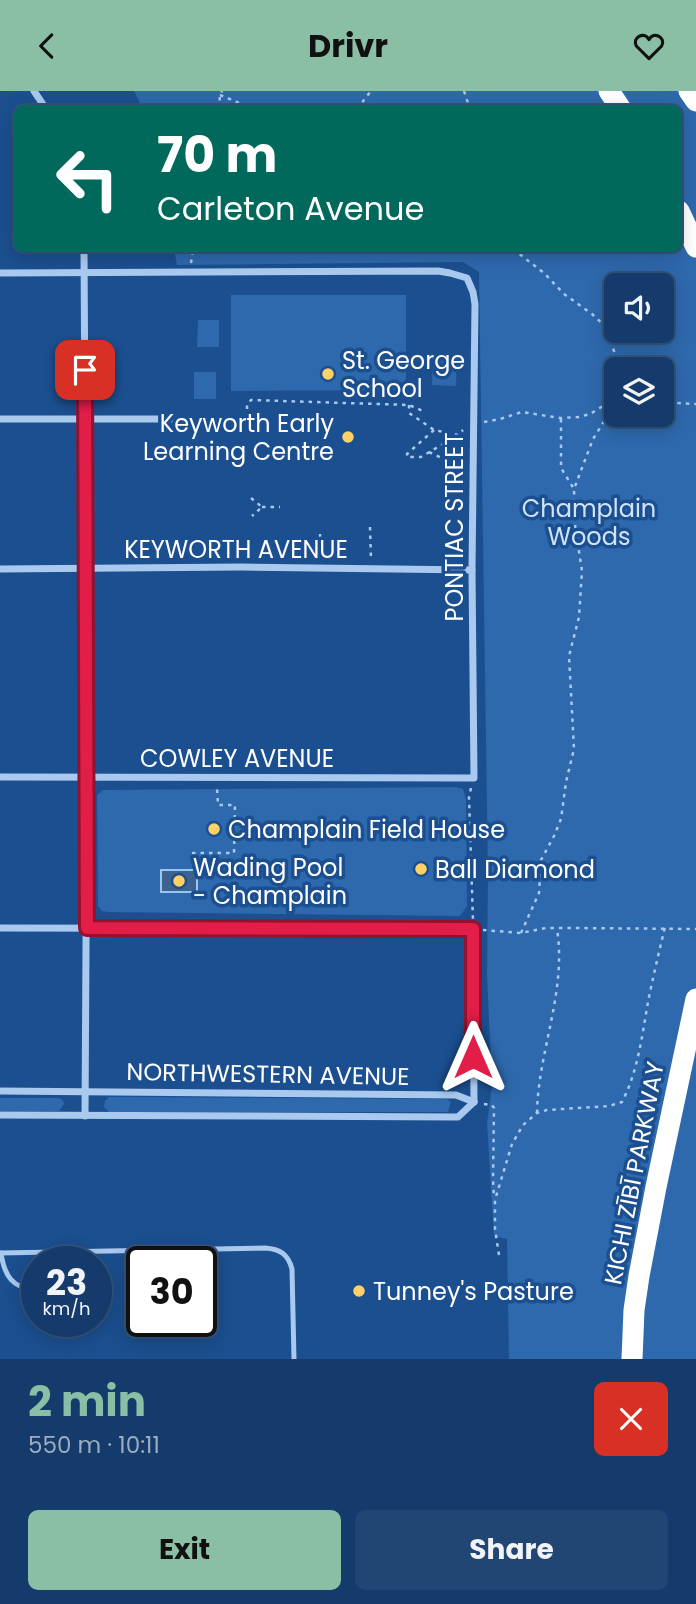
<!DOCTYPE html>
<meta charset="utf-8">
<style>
:root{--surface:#143b6b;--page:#214673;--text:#f1f3f6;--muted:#9dadc1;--line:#33557e;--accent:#8abfa5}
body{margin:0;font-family:Poppins,sans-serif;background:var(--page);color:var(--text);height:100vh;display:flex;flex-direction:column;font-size:26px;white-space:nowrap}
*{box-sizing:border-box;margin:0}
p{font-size:23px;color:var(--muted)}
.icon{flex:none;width:38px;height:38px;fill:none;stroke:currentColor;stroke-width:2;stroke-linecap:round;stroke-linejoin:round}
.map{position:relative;height:1268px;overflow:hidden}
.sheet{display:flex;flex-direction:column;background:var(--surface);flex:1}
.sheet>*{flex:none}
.banner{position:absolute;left:14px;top:14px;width:668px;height:147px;border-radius:10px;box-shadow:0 4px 18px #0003,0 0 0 2px var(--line);background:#00695c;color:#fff;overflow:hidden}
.tools{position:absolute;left:604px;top:182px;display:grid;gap:14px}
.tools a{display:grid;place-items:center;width:70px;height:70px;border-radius:10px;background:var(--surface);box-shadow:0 4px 18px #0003,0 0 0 2px var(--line);font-size:35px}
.speed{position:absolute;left:21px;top:1155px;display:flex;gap:14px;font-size:35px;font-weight:700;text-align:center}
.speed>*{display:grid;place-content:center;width:91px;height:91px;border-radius:50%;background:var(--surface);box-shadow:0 4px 18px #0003,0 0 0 2px var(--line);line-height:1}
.speed small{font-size:18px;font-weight:400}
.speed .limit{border:4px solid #111;border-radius:10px;background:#fff;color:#111}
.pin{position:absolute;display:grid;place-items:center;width:60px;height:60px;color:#fff;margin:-30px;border-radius:14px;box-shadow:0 4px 10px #0006}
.me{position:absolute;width:77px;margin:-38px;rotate:0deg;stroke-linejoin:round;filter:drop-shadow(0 0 5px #0008)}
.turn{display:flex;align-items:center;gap:24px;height:147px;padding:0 28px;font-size:32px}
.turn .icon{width:91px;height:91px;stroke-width:2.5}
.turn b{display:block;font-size:49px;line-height:60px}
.round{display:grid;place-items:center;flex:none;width:74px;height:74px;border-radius:10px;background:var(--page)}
.head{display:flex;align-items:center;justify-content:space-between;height:119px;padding:0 28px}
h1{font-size:42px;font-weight:700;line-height:52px;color:var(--accent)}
.button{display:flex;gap:14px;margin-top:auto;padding:14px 28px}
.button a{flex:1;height:80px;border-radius:10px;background:var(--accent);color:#111;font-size:28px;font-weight:700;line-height:80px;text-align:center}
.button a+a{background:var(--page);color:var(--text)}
header{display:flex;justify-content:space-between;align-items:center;height:91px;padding:0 28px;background:var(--accent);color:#111;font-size:32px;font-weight:700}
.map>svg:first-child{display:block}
.green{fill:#2e69ad;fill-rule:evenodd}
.water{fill:#3c6290;stroke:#9cc4f0;stroke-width:2}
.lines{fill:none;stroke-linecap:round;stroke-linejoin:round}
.path{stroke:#a9c9ee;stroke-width:2.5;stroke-dasharray:3.5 5;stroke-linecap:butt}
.lane{stroke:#a9c9ee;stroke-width:5}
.street{stroke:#a9c9ee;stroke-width:7}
.highway{stroke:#fff;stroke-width:21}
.route-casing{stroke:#92132f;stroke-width:18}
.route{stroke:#e11d48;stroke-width:12}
.poi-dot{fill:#ffd166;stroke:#1b4f8f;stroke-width:2.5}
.labels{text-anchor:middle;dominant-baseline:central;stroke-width:7;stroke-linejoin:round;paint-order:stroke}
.poi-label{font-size:24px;fill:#fff;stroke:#1b4f8f;text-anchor:start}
.park-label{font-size:24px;fill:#cfe3fa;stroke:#1b4f8f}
.street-label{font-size:24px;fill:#fff;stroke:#1b4f8f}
</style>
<header><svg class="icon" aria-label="back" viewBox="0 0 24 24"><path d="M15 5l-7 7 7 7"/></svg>Drivr<svg class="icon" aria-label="heart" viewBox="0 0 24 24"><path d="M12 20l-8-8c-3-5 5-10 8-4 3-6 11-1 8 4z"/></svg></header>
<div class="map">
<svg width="696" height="1268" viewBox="0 0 696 1268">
<rect width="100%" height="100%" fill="#1b4f8f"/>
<!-- green -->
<g class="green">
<path d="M134 0H696V1268H509L507 1148 494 1145 487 1032 492 996 487 884 488 784 479 181 463 171 177 174 174 158H679V18H143ZM616 194H662V240H616ZM616 278H662V324H616Z"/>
<polygon points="231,204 406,204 406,299 231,300"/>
<polygon points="198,229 219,229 219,256 197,256"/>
<polygon points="433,265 457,266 456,295 432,294"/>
<rect x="194" y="281" width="22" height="27"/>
<polygon points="454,696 463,698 466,708 467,815 460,825 108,821 102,820 98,815 97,704 103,699"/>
<polygon points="109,1006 447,1008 451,1011 448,1021 109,1021 104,1016 105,1010"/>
<polygon points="0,1007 59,1007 63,1009 64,1013 59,1020 0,1020"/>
</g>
<!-- water -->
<rect class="water" x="161" y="779" width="36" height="22"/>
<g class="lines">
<!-- path -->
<g class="path">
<polyline points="464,0 470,18"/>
<polyline points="220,4 254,18"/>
<polyline points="219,18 220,4 222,0"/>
<polyline points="357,18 371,0"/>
<polyline points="513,158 544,182 564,203 592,223 606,236 614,260 618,278"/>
<polyline points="191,172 193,158"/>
<polyline points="662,305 676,312 696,313"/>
<polyline points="409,314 409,322 434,339 458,344 463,339"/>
<polyline points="561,328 561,377 574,398"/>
<polyline points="484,331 500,328 522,321 560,327 579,326 590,323 603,315 607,302 616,292"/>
<polyline points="247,335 247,314 251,309 409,314 423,320"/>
<polyline points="434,339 407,363 407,366 421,366 458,344"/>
<polyline points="429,361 460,376 464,376"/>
<polyline points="251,407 262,416 252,425"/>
<polyline points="262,416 280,416"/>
<polyline points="370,436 371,468"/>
<polyline points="320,443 321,467"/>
<polyline points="471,697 469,706 473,830"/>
<polyline points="192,762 234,762 235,714 218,714 217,697"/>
<polyline points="483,839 521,842 546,837 570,837 696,838"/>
<polyline points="521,842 539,802 541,769 554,745 561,728 566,691 574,658 569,565 579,526 582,480 575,434 574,398 593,348 616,311"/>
<polyline points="484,1013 492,1014 494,1017 493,1088 494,1107"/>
<path d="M537 1022C538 961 567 900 557 838"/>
<path d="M499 1164 495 1138V1109L512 1053 523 1034 537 1022 547 1019 609 1015 622 1011C638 980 642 945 648 911 653 886 659 861 665 836"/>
</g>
<!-- lane -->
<g class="lane">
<path d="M0 1162 265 1157C280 1158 288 1163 292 1178L294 1268"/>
<path d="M1 1162C4 1183 12 1199 37 1198"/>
</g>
<!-- street -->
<g class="street">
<polyline points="34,0 46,18"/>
<polyline points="84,158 87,686 85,1025"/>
<polyline points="0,182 438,180 450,182 467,187 473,201 475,213 472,479 474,687 0,686"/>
<polyline points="0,328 175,328"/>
<polyline points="0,478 242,476 472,479"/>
<polyline points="0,837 473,838 474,1011"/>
<polyline points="0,1000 456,1004 474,1011"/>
<polyline points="0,1024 458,1026 474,1011"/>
</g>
<!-- highway -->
<g class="highway">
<polyline points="609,0 621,18"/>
<polyline points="689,0 696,10"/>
<polyline points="679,120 696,156"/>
<polyline points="632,1268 634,1219 639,1185 656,1096 696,908"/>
</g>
</g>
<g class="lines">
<!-- route casing -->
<g class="route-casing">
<polyline id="route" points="85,279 87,837 473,838 473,966"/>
</g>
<!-- route -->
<use href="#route" class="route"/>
</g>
<!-- markers -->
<g class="poi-dot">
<circle cx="328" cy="283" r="7"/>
<circle cx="348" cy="346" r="7"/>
<circle cx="214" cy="738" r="7"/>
<circle cx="421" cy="778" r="7"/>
<circle cx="179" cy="790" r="7"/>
<circle cx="359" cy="1200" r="7"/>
</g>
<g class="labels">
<!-- poi labels -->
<g class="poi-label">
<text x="342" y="269">St. George<tspan x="342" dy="28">School</tspan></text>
<text x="334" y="332" text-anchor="end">Keyworth Early<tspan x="334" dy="28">Learning Centre</tspan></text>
<text x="228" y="738">Champlain Field House</text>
<text x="193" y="776">Wading Pool<tspan x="193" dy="28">- Champlain</tspan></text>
<text x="435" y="778">Ball Diamond</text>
<text x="373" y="1200">Tunney's Pasture</text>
</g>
<!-- park labels -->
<g class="park-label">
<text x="589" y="417">Champlain<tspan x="589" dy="28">Woods</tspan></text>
</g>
<!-- street labels -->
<g class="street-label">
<text transform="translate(454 436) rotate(-90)">PONTIAC STREET</text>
<text x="236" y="458">KEYWORTH AVENUE</text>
<text x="237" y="667">COWLEY AVENUE</text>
<text transform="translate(268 983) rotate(1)">NORTHWESTERN AVENUE</text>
<text transform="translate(634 1082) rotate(-79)">KICHI ZĪBĪ PARKWAY</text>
</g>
</g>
</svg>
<div class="tools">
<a><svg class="icon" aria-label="sound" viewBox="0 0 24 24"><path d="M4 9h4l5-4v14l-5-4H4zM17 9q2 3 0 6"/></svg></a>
<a><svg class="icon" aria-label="layers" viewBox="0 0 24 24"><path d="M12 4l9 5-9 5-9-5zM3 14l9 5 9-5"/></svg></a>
</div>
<div class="speed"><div>23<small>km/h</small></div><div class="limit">30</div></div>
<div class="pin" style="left:85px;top:279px;background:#d93025"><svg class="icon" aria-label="arrive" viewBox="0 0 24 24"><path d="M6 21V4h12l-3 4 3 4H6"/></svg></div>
<svg class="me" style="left:473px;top:966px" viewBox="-20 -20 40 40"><path d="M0-17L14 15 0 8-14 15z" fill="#e11d48" stroke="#fff" stroke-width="4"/></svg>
<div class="banner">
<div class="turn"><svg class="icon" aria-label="left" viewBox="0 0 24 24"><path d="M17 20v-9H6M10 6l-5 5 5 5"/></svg><div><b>70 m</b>Carleton Avenue</div></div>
</div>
</div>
<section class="sheet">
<div class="head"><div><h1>2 min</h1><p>550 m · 10:11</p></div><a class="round" style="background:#d93025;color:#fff"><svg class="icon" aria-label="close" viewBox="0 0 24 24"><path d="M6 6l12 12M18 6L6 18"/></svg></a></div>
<div class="button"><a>Exit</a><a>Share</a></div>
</section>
